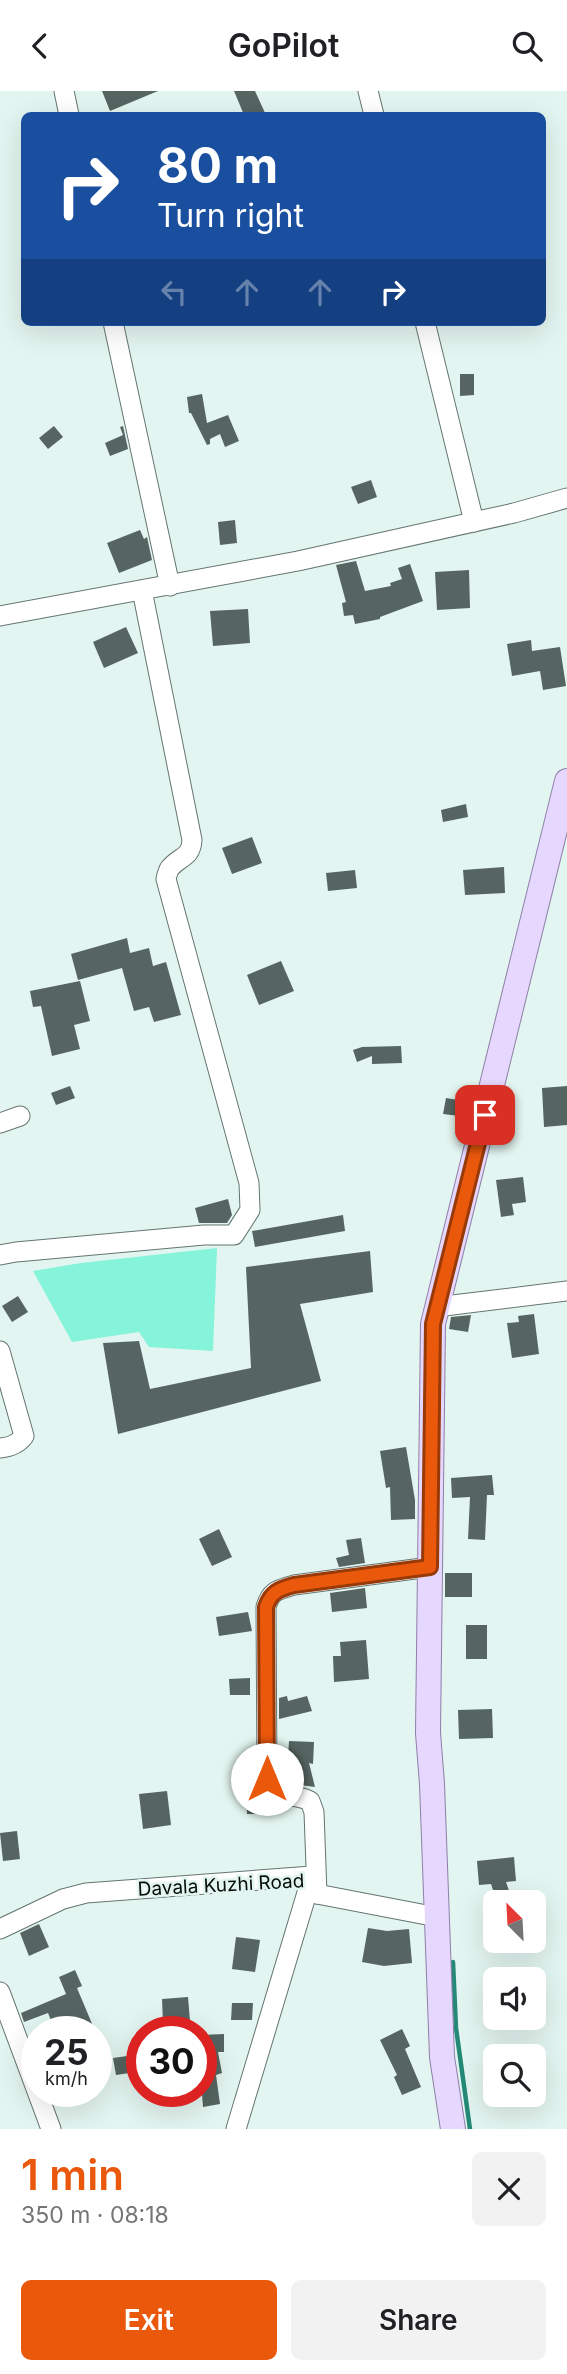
<!DOCTYPE html>
<meta charset="utf-8">
<style>
:root{--surface:#fff;--page:#f2f2f2;--text:#202124;--muted:#757577;--accent:#ea580c}
body{margin:0;font-family:Inter,sans-serif;background:var(--page);color:var(--text);height:100vh;display:flex;flex-direction:column;font-size:26px;white-space:nowrap}
*{box-sizing:border-box;margin:0}
p{font-size:23px;color:var(--muted)}
.icon{flex:none;width:38px;height:38px;fill:none;stroke:currentColor;stroke-width:2;stroke-linecap:round;stroke-linejoin:round}
.map{position:relative;height:2038px;overflow:hidden}
.panel{display:flex;flex-direction:column;background:var(--surface);flex:1}
.panel>*{flex:none}
.guide{position:absolute;left:21px;top:21px;width:525px;height:214px;border-radius:10px;box-shadow:0 7px 28px #0002;background:#1a4fa0;color:#fff;overflow:hidden}
.needle{width:46px;rotate:336deg}
.controls{position:absolute;left:483px;top:1799px;display:grid;gap:14px}
.controls a{display:grid;place-items:center;width:63px;height:63px;border-radius:10px;background:var(--surface);box-shadow:0 7px 28px #0002;font-size:35px}
.speed{position:absolute;left:21px;top:1925px;display:flex;gap:14px;font-size:35px;font-weight:700;text-align:center}
.speed>*{display:grid;place-content:center;width:91px;height:91px;border-radius:50%;background:var(--surface);box-shadow:0 7px 28px #0002;line-height:1}
.speed small{font-size:18px;font-weight:400}
.speed .limit{border:10px solid #d22;background:#fff;color:#111}
.pin{position:absolute;display:grid;place-items:center;width:60px;height:60px;color:#fff;margin:-30px;border-radius:14px;box-shadow:0 4px 10px #0006}
.me{position:absolute;width:77px;margin:-38px;rotate:0deg;stroke-linejoin:round;filter:drop-shadow(0 0 5px #0008)}
.turn{display:flex;align-items:center;gap:24px;height:147px;padding:0 21px;font-size:32px}
.turn .icon{width:91px;height:91px;stroke-width:2.5}
.turn b{display:block;font-size:49px;line-height:60px}
.lanes{display:flex;align-items:center;height:66px;padding:0 21px;background:#0003;justify-content:center;gap:35px;direction:ltr}
.lanes .off{opacity:.35}
.round{display:grid;place-items:center;flex:none;width:74px;height:74px;border-radius:10px;background:var(--page)}
.summary{display:flex;align-items:center;justify-content:space-between;height:119px;padding:0 21px}
h1{font-size:42px;font-weight:600;line-height:52px;color:var(--accent)}
.action{display:flex;gap:14px;margin-top:auto;padding:14px 21px}
.action a{flex:1;height:80px;border-radius:10px;background:var(--accent);color:#fff;font-size:28px;font-weight:600;line-height:80px;text-align:center}
.action a+a{background:var(--page);color:var(--text)}
header{display:flex;justify-content:space-between;align-items:center;height:91px;padding:0 21px;background:var(--surface);font-size:32px;font-weight:600}
.map>svg:first-child{display:block}
.green{fill:#85f4da}
.lines{fill:none;stroke-linecap:round;stroke-linejoin:round}
.stream{stroke:#248a77;stroke-width:4.5}
.building{fill:#566561}
.minor-casing{stroke:#657570;stroke-width:21}
.major-casing{stroke:#8e7fa8;stroke-width:26}
.minor{stroke:#fff;stroke-width:19}
.major{stroke:#e6d7fe;stroke-width:24}
.route-casing{stroke:#983908;stroke-width:18}
.route{stroke:#ea580c;stroke-width:12}
.labels{text-anchor:middle;dominant-baseline:central;stroke-width:5;stroke-linejoin:round;paint-order:stroke}
.street-label{font-size:19px;fill:#070d0b;stroke:#e3f5f0}
</style>
<header><svg class="icon" aria-label="back" viewBox="0 0 24 24"><path d="M15 5l-7 7 7 7"/></svg>GoPilot<svg class="icon" aria-label="search" viewBox="0 0 24 24"><circle cx="10" cy="10" r="6"/><path d="M15 15l6 6"/></svg></header>
<div class="map">
<svg width="567" height="2038" viewBox="0 0 567 2038">
<rect width="100%" height="100%" fill="#e3f5f0"/>
<!-- green -->
<polygon class="green" points="217,1157 213,1260 149,1256 139,1241 72,1251 33,1180 81,1172"/>
<g class="lines">
<!-- stream -->
<polyline class="stream" points="453,1871 456,1937 470,2038"/>
</g>
<!-- building -->
<g class="building">
<polygon points="102,0 158,0 110,20"/>
<polygon points="234,0 255,0 266,24 244,24"/>
<polygon points="460,283 474,283 474,304 460,305"/>
<polygon points="202,303 207,332 228,324 239,350 225,356 220,343 210,348 210,353 207,354 191,322 189,322 187,306"/>
<polygon points="54,335 63,346 48,358 39,347"/>
<polygon points="123,335 128,358 110,365 105,352 123,344 120,336"/>
<polygon points="371,389 377,406 358,413 351,396"/>
<polygon points="235,429 237,452 220,454 218,431"/>
<polygon points="140,439 144,448 147,446 152,469 119,482 107,452"/>
<polygon points="356,470 365,500 391,495 390,492 402,488 398,477 410,473 423,510 380,526 380,528 355,533 353,524 344,525 342,512 346,511 336,474"/>
<polygon points="469,479 470,517 437,519 435,481"/>
<polygon points="248,518 250,552 213,555 210,520"/>
<polygon points="126,536 138,562 104,577 93,551"/>
<polygon points="531,549 532,560 560,556 566,595 543,599 540,580 512,585 507,553"/>
<polygon points="466,713 468,726 443,731 441,719"/>
<polygon points="252,746 262,772 232,783 222,757"/>
<polygon points="504,776 505,802 465,804 463,779"/>
<polygon points="355,779 357,797 328,800 326,782"/>
<polygon points="127,847 130,862 149,857 153,875 166,871 181,924 154,931 149,916 134,920 122,877 78,889 71,863"/>
<polygon points="281,870 294,900 259,914 247,884"/>
<polygon points="80,890 90,930 74,934 80,958 52,965 41,915 33,916 30,900"/>
<polygon points="401,955 402,972 372,973 372,965 357,971 353,959 362,956"/>
<polygon points="70,995 75,1007 56,1014 51,1002"/>
<polygon points="567,995 567,1034 544,1036 542,997"/>
<polygon points="446,1007 470,1011 468,1026 443,1023"/>
<polygon points="523,1086 526,1111 512,1113 514,1124 501,1126 496,1089"/>
<polygon points="228,1108 232,1124 227,1132 199,1132 195,1117"/>
<polygon points="343,1124 345,1140 255,1156 252,1140"/>
<polygon points="370,1160 373,1201 300,1213 321,1290 118,1343 103,1252 139,1250 150,1298 251,1277 246,1176"/>
<polygon points="18,1205 28,1221 12,1231 2,1215"/>
<polygon points="534,1223 539,1263 512,1267 507,1232 519,1231 518,1225"/>
<polygon points="471,1224 468,1241 449,1238 451,1226"/>
<polygon points="406,1356 415,1409 415,1428 391,1429 390,1396 386,1397 380,1360"/>
<polygon points="492,1384 494,1404 487,1404 485,1449 468,1448 470,1406 452,1407 451,1387"/>
<polygon points="219,1438 232,1466 212,1475 199,1448"/>
<polygon points="361,1447 365,1472 339,1476 336,1467 349,1464 346,1449"/>
<rect x="445" y="1482" width="27" height="24"/>
<polygon points="365,1497 367,1517 332,1521 330,1502"/>
<polygon points="248,1521 252,1540 219,1545 216,1526"/>
<rect x="466" y="1534" width="21" height="34"/>
<polygon points="366,1549 369,1588 334,1591 333,1565 341,1565 340,1551"/>
<polygon points="250,1587 250,1604 230,1604 229,1588"/>
<polygon points="287,1605 288,1610 307,1605 312,1620 279,1628 279,1607"/>
<polygon points="492,1618 493,1647 459,1648 458,1619"/>
<polygon points="289,1650 314,1651 313,1673 309,1672 315,1696 286,1692 283,1681 287,1680"/>
<polygon points="246,1698 257,1698 260,1723 247,1723"/>
<polygon points="167,1700 171,1734 143,1738 139,1703"/>
<polygon points="17,1740 20,1768 3,1770 0,1742"/>
<polygon points="514,1766 516,1790 506,1791 513,1811 497,1811 491,1793 479,1794 477,1770"/>
<polygon points="39,1833 49,1856 29,1865 20,1842"/>
<polygon points="368,1837 387,1840 409,1838 412,1872 384,1875 362,1871"/>
<polygon points="236,1846 260,1849 255,1881 232,1878"/>
<polygon points="75,1879 82,1895 77,1897 93,1935 79,1941 72,1941 66,1926 52,1932 48,1922 24,1931 21,1922 66,1903 59,1886"/>
<polygon points="188,1906 190,1930 163,1932 162,1908"/>
<polygon points="232,1912 253,1912 252,1929 231,1929"/>
<polygon points="402,1938 410,1955 405,1958 421,1996 402,2004 394,1986 397,1984 380,1949"/>
<polygon points="224,1943 224,1961 218,1961 222,1982 216,1984 220,2013 203,2016 201,1991 205,1990 201,1971 201,1944"/>
<polygon points="134,1964 136,1981 116,1984 113,1967"/>
</g>
<g class="lines">
<!-- minor casing -->
<g class="minor-casing">
<g id="minor">
<polyline points="64,0 69,24"/>
<polyline points="368,0 374,24"/>
<polyline points="113,231 170,495"/>
<polyline points="425,231 474,431"/>
<polyline points="0,525 298,470 514,422 567,407"/>
<polyline points="0,1032 20,1025"/>
<path d="M0 1164 16 1161 204 1144H234L250 1119 249 1092 166 788C166 787 169 777 170 777 180 765 191 767 192 749L142 499"/>
<polyline points="436,1216 567,1200"/>
<path d="M0 1260 24 1345C18 1353 11 1356 0 1357"/>
<path d="M317 1803 314 1721 310 1710C297 1703 282 1707 270 1698L267 1688 266 1516C271 1499 278 1499 294 1494L430 1476"/>
<polyline points="0,1838 63,1808 86,1802 312,1785 317,1803 437,1826"/>
<polyline points="0,1901 51,2038"/>
<polyline points="236,2038 312,1785"/>
</g>
</g>
<!-- major casing -->
<g class="major-casing">
<polyline id="major" points="453,2038 442,1966 432,1693 428,1642 433,1233 567,690"/>
</g>
<!-- minor -->
<use href="#minor" class="minor"/>
<!-- major -->
<use href="#major" class="major"/>
</g>
<g class="lines">
<!-- route casing -->
<g class="route-casing">
<path id="route" d="M267 1688 266 1516C271 1501 279 1498 294 1494L430 1476 433 1233 485 1024"/>
</g>
<!-- route -->
<use href="#route" class="route"/>
</g>
<g class="labels">
<!-- street labels -->
<g class="street-label">
<text transform="translate(221 1794) rotate(-3)">Davala Kuzhi Road</text>
</g>
</g>
</svg>
<div class="controls">
<a><svg class="needle" viewBox="-14 -14 28 28"><path d="M0-13l5 13h-10z" fill="#e53935"/><path d="M0 13l5-13h-10z" fill="#757577"/></svg></a>
<a><svg class="icon" aria-label="sound" viewBox="0 0 24 24"><path d="M4 9h4l5-4v14l-5-4H4zM17 9q2 3 0 6"/></svg></a>
<a><svg class="icon" aria-label="search" viewBox="0 0 24 24"><circle cx="10" cy="10" r="6"/><path d="M15 15l6 6"/></svg></a>
</div>
<div class="speed"><div>25<small>km/h</small></div><div class="limit">30</div></div>
<div class="pin" style="left:485px;top:1024px;background:#d93025"><svg class="icon" aria-label="arrive" viewBox="0 0 24 24"><path d="M6 21V4h12l-3 4 3 4H6"/></svg></div>
<svg class="me" style="left:267px;top:1688px" viewBox="-20 -20 40 40"><circle r="19" fill="#fff"/><path d="M0-13L10 11 0 6-10 11z" fill="#ea580c"/></svg>
<div class="guide">
<div class="turn"><svg class="icon" aria-label="right" viewBox="0 0 24 24"><path d="M7 20v-9h11M14 6l5 5-5 5"/></svg><div><b>80 m</b>Turn right</div></div>
<div class="lanes"><svg class="icon off" aria-label="left" viewBox="0 0 24 24"><path d="M17 20v-9H6M10 6l-5 5 5 5"/></svg><svg class="icon off" aria-label="ahead" viewBox="0 0 24 24"><path d="M12 20V5M6 11l6-6 6 6"/></svg><svg class="icon off" aria-label="ahead" viewBox="0 0 24 24"><path d="M12 20V5M6 11l6-6 6 6"/></svg><svg class="icon" aria-label="right" viewBox="0 0 24 24"><path d="M7 20v-9h11M14 6l5 5-5 5"/></svg></div>
</div>
</div>
<section class="panel">
<div class="summary"><div><h1>1 min</h1><p>350 m · 08:18</p></div><a class="round"><svg class="icon" aria-label="close" viewBox="0 0 24 24"><path d="M6 6l12 12M18 6L6 18"/></svg></a></div>
<div class="action"><a>Exit</a><a>Share</a></div>
</section>
